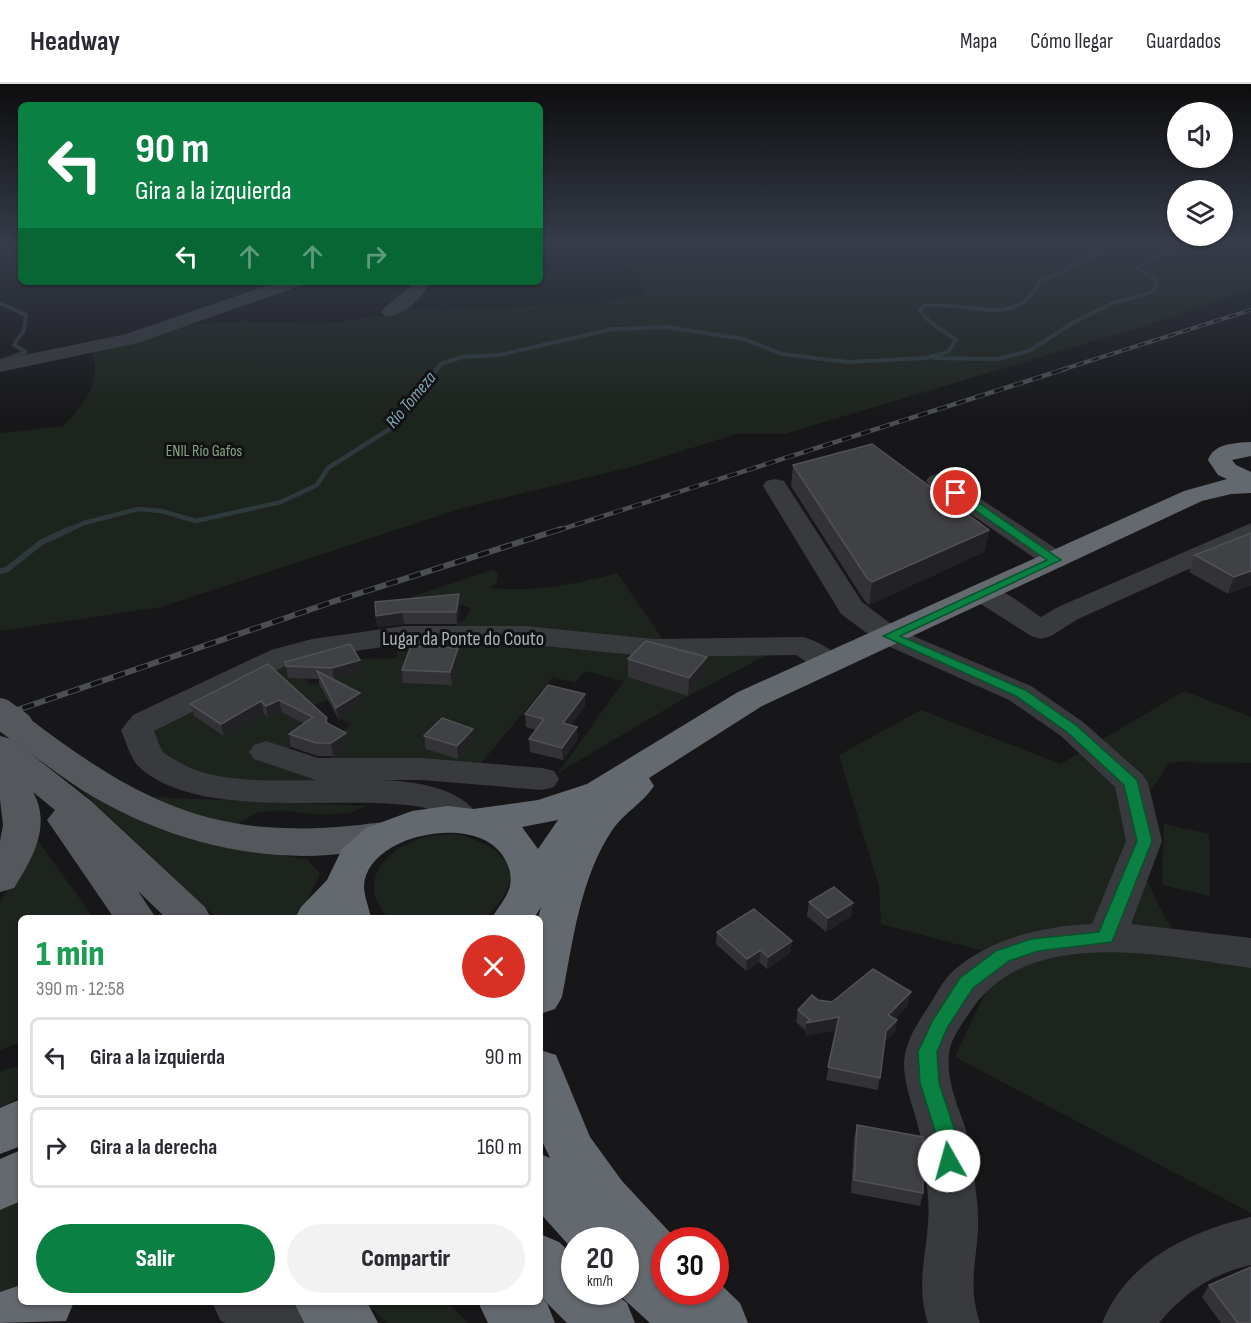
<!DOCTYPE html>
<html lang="es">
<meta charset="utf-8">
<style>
:root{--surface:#fff;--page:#f2f2f3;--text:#2b2b33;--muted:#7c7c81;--line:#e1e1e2;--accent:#0b8043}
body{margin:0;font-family:"Sofia Sans Condensed",sans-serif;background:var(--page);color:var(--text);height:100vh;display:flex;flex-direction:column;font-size:22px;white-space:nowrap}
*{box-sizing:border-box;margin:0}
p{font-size:20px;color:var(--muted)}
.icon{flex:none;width:33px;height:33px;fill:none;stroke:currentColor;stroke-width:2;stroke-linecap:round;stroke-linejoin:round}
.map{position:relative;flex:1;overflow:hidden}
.panel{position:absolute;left:18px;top:831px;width:525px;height:390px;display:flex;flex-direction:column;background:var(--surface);border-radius:9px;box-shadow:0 2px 4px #0004}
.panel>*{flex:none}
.guide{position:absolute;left:18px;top:18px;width:525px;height:183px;border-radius:9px;box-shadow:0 2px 4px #0004;background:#0b8043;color:#fff;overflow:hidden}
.controls{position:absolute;left:1167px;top:18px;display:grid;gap:12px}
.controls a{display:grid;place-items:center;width:66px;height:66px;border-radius:50%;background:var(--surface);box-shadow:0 2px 4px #0004;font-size:30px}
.speed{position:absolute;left:561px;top:1143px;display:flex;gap:12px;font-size:30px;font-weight:700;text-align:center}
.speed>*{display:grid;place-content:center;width:78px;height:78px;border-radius:50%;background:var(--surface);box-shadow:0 2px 4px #0004;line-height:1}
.speed small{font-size:15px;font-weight:400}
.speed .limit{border:9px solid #d22;background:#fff;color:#111}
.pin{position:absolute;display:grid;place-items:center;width:51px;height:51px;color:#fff;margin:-26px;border:3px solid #fff;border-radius:50%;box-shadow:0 2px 6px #0007}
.me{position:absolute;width:66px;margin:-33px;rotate:353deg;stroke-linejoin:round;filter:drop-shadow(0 0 4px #0008)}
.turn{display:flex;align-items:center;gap:21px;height:126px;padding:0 18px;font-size:27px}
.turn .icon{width:78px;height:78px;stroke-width:2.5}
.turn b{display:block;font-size:42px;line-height:51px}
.lanes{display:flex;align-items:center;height:57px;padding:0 18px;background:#0003;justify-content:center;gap:30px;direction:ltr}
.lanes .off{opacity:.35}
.round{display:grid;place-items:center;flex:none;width:63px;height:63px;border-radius:32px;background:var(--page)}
.head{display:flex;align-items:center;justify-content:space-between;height:102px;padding:0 18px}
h1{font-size:36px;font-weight:800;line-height:45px;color:#1e9e55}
.button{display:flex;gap:12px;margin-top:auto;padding:12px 18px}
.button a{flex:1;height:69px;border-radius:36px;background:var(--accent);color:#fff;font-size:24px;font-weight:800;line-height:69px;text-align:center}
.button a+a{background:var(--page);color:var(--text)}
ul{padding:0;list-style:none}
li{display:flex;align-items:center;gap:18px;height:81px;margin:0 12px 9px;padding:0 6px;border:3px solid var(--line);border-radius:9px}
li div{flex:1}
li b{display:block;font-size:22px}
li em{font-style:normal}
header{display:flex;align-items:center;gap:36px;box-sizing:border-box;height:84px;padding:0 30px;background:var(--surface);border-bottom:2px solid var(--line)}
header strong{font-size:28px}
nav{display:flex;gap:33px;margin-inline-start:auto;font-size:21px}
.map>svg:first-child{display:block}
.green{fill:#1d241d}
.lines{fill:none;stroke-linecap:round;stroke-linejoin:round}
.stream-far2{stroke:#2d393d;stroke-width:4}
.stream-far1{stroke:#2d393d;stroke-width:4.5}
.stream{stroke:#2d393d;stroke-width:6}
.minor{fill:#383a3e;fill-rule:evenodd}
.major{fill:#54585d;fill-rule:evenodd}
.highway{fill:#64696f;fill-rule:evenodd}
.rail-far2-casing{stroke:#4b4f53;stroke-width:4}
.rail-far1-casing{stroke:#4b4f53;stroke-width:4.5}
.rail-casing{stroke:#4b4f53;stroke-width:6}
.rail-far2{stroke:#121214;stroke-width:2;stroke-dasharray:8;stroke-linecap:butt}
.rail-far1{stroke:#121214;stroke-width:3;stroke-dasharray:10;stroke-linecap:butt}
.rail{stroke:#121214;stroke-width:4;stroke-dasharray:12;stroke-linecap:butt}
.major-bridge{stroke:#54585d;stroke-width:30}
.wall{fill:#333337}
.shaded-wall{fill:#222225}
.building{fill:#404145;stroke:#505257;stroke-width:1.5}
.route{fill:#0b8043;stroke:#07532c;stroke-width:1.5}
.labels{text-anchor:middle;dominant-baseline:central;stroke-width:6;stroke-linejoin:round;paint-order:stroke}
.far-park-label{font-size:16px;fill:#86a380;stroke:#121214}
.far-water-label{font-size:18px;font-style:italic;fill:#81a6b3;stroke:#121214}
.street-label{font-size:20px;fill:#a9b1b9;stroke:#121214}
</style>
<header>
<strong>Headway</strong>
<nav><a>Mapa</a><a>Cómo llegar</a><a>Guardados</a></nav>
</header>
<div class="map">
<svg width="1251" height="1239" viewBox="0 0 1251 1239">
<rect width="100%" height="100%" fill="#171719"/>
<!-- green -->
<g class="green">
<path d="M691 160H1251V205L1160 237 785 350H736L635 382 466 423 161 523 0 547V349L63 342C82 321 103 299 92 269L182 241 245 237 319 240 395 230 401 224 444 226 613 218V215L644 211 636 189 608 176Z"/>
<path d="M492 486 498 489 497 498 490 504C537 508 573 501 617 489L667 561 457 542 458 537H464L471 524 463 521 413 527 411 513Z"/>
<polygon points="529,557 647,573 773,568 688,612 558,689 624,597 585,587 575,599 553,593 477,684 320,681 347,662 333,653 351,641 341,635 346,613 322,618 292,629 309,650 278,672 371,693 317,702 211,694 159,674 150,642 276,584 295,581 310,601 361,588 354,575 397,574 397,558"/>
<polygon points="1184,607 1251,633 1251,679 1170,678 1123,746 1162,828 1182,861 1251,869 1251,1129 955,973 1002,872 881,840 879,803 839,671 921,626 1061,680"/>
<polygon points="69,695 208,758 308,776 320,790 304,823 292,834 217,834"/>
<polygon points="150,713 367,722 349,729 321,731 278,726 256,729 237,741 190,730"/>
<polygon points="1164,740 1209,750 1210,812 1162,801"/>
<path d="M455 750C486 756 529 778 501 816 496 823 489 832 481 834 474 836 465 834 458 834 435 834 412 834 389 834 359 803 378 772 413 757 426 751 441 751 455 750Z"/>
<polygon points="34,752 94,834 21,834 21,958 0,966 0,818 25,775"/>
<polygon points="21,981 21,1012 0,1025 0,987"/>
<polygon points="21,1107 21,1203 0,1212 0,1121"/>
<polygon points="364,1218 447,1218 468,1239 388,1239"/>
</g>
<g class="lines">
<!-- stream-far2 -->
<g class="stream-far2">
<polyline points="0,219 26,231 24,246 14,261 26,268 0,277"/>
<polyline points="934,274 997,275 1029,267 1074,238 1113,219 1153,208 1157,197 1138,184 1181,160"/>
<path d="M436 286 441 280 462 273 499 271 612 245 668 243 744 255 782 270 848 278 926 274 948 268 956 256 929 237 920 227 923 222C967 215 1016 247 1039 198L1081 179 1102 166 1101 160"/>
</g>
<!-- stream-far1 -->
<polyline class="stream-far1" points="67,447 84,439 138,425 161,427 196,437 281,418 317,401 328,384 393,343 437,285"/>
<!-- stream -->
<polyline class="stream" points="0,487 6,486 42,458 70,445"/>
<!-- minor -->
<g class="minor">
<polygon points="277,198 302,198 299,202 138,259 0,288 0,276 126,250"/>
<path d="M411 198H429C425 213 399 236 384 232L381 228 384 224 410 203Z"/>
<polygon points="938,390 946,392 1064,470 1068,476 1064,482 1055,484 1046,482 930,402 926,397 930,392"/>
<path d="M775 395 784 397 862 518 899 546 1031 602 1083 638 1143 691 1148 699 1162 757 1131 840 1251 854V884C1163 872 1024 839 968 931 960 943 950 956 949 971 946 997 958 1022 966 1046 970 1061 972 1076 974 1091 976 1109 979 1127 978 1145 976 1181 968 1203 980 1239H928C913 1193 932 1159 928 1113 926 1092 925 1070 920 1050 915 1027 904 1003 904 979 905 959 916 941 927 925 935 913 942 897 953 887 990 854 1043 842 1092 840L1126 757 1115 703 1061 652 1009 616 879 558 841 530 763 402 766 397Z"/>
<path d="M1251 439V457L1078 535 1051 552 1041 555 1031 552 973 515 969 509 973 503C997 497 1022 521 1041 533L1058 523Z"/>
<path d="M404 542H525L654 555 803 553C818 557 834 566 843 579L839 585 828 588 817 585 796 571 654 573 525 560H404L314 573 293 578 154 647C157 653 159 662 163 668 167 672 174 675 179 678 253 724 435 660 481 735L476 743C447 751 450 735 428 725 422 722 413 722 406 721 332 712 197 736 139 683 130 674 126 657 121 646L133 631 271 566 312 555Z"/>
<polygon points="266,657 318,674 422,674 542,684 554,687 559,695 554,703 542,706 422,696 316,696 254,675 249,668 254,661"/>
<path d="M1251 1133V1181C1212 1190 1185 1208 1159 1239H1102C1128 1176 1188 1148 1251 1133Z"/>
<polygon points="212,1218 291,1218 296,1220 303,1239 225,1239 220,1236"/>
</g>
<!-- major -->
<g class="major">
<path d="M18 632 30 635C109 695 182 742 285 744 306 745 328 744 349 742 367 741 381 736 398 741L404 750 398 759C279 793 146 757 49 683 33 671 12 659 1 642L6 635Z"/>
<path d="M0 652 12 655 91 717 205 823 211 834H166L138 807 156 834H114L47 736 55 726 33 708C52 742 32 775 14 804L0 808V757L3 741 0 715Z"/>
</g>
<!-- highway -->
<g class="highway">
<path d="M1251 358V372L1232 376 1236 381 1251 388V409L1231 410 1202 417 762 622 649 694 654 702C643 719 624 729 613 745 580 793 573 858 562 913L555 925 540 930V834H538L541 823 534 834H492C498 823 507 814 510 802 512 790 509 782 503 772 475 728 366 751 364 802 364 812 369 824 371 834H295L301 823 327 796 342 765 366 744 412 727 448 722 473 725 538 716 587 700 738 608 1184 407 1227 395 1218 391 1208 376C1214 359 1235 359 1251 358ZM558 736 538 765 522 743Z"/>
<polygon points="540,966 556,971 590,1053 622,1097 677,1156 664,1156 664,1208 716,1208 716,1196 740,1219 748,1239 650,1239 616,1208 626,1208 626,1156 574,1156 574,1167 540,1129 540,1070 550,1074 540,1053"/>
<polygon points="21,1015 21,1062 0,1070 0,1024"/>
<polygon points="21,1066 21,1117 0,1126 0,1075"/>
<polygon points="540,1150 559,1158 574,1172 574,1208 613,1208 627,1219 635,1239 567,1239 540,1212"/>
<polygon points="21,1201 21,1218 74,1218 66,1237 0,1239 0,1208"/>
<polygon points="540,1213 547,1219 555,1239 488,1239 478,1218 540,1218"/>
<polygon points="294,1218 367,1218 378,1239 304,1239"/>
</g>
<!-- rail-far2 casing -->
<g class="rail-far2-casing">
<polyline id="rail-far2" points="1061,286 1251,226"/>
</g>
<!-- rail-far1 casing -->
<g class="rail-far1-casing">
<polyline id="rail-far1" points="556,447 1065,285"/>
</g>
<!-- rail casing -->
<g class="rail-casing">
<polyline id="rail" points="0,632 335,517 561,445"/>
</g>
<!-- rail-far2 -->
<use href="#rail-far2" class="rail-far2"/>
<!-- rail-far1 -->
<use href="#rail-far1" class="rail-far1"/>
<!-- rail -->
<use href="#rail" class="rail"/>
<!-- major-bridge -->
<polyline class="major-bridge" points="0,629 18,642"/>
</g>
<!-- wall -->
<g class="wall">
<polygon points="793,381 989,446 984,468 869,521 864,516 791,402"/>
<polygon points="1251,449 1228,510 1189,488 1195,471"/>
<polygon points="459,510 460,521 457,540 404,540 377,543 376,532"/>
<polygon points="458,564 459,576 452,601 403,599 402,586"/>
<polygon points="628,575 706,591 688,612 628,593"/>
<polygon points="360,576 362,588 334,596 362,621 339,636 319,599 319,595 288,594 285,578"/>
<polygon points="268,580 327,634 328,640 346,649 348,662 333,672 318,672 291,663 289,650 304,640 282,628 268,634 264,630 224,652 194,632 190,620"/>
<polygon points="585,622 571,641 578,655 563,676 530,668 529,655 536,646 526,643 525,630"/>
<polygon points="473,645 475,657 458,675 426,665 424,652"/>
<polygon points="809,818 853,819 851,832 826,848 807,832"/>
<polygon points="717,848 792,857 790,869 767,885 759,878 746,887 716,860"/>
<polygon points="832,918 908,921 895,935 897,936 895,948 884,958 878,1006 826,996 836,946 805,952 805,946 796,938 798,926"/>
<polygon points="857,1041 923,1109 920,1122 851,1109 854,1054"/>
<polygon points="1209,1201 1251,1239 1221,1239 1202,1213"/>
</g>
<!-- shaded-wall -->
<g class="shaded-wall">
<polygon points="989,446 984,468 869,521 872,498"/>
<polygon points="1251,487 1251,502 1228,510 1234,493"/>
<polygon points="459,510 460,521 457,540 456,528"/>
<polygon points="402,528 404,540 377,543 376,532"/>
<polygon points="458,564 459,576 452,601 450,588"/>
<polygon points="707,573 706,591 688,612 689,594"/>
<polygon points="360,576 362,588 334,596 332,584"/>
<polygon points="360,609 362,621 339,636 336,624"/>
<polygon points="585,610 585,622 564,652 563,639"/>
<polygon points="279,616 282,628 268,634 266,622"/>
<polygon points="261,617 264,630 224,652 221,640"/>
<polygon points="577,643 578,655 563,676 562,664"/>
<polygon points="473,645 475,657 458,675 457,662"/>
<polygon points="346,649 348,662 333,672 331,659"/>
<polygon points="853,819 851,832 826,848 828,834"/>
<polygon points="792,857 790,869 767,885 768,873"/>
<polygon points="761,866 759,878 746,887 747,875"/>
<polygon points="911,908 908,921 886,944 888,931"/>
<polygon points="839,933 837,946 805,952 806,939"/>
<polygon points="897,936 895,948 883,960 886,947"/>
</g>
<!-- building -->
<g class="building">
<polygon points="872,360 989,446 872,498 867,494 793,381"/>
<polygon points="1251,449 1251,487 1234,493 1195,471"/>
<polygon points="459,510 456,528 402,528 376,532 375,518"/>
<polygon points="646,557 707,573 689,594 628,575"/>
<polygon points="350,560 360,576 332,584 286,582 285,578"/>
<polygon points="411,562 458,564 450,588 402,586"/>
<polygon points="268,580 327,634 325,638 346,649 331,659 316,659 289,650 313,633 279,616 266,622 261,617 221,640 190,620"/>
<polygon points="317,587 360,609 336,624"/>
<polygon points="548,601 585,610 563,639 577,643 562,664 529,655 544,635 525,630"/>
<polygon points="442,634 473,645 457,662 424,652"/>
<polygon points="834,803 853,819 828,834 809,818"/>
<polygon points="754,825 792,857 768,873 761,866 747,875 717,848"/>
<polygon points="873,885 911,908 888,931 897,936 886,947 880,994 828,983 839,933 806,939 810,936 798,926 812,911 818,916 832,918"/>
<polygon points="857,1041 923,1053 923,1109 854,1096"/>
<polygon points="1251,1183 1251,1239 1238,1239 1209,1201"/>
</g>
<!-- sky -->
<linearGradient id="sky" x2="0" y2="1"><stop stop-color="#0d0d0e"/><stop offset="0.48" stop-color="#363c49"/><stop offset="1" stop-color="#363c49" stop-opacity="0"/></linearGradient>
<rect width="1251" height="333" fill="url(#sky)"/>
<!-- route -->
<polygon class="route" points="953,406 960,406 1061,476 900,552 1025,606 1077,642 1137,696 1152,757 1112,858 1038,867 1009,877 973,904 947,944 937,968 939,999 957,1053 959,1077 956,1083 949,1086 941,1083 937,1053 920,999 918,968 933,936 960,894 996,867 1031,855 1099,848 1137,757 1124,701 1067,648 1016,612 883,552 1047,476 953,411"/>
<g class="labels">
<!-- far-park labels -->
<g class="far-park-label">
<text x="204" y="367">ENIL Río Gafos</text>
</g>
<!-- far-water labels -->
<g class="far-water-label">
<text transform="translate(411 316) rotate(-50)">Río Tomeza</text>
</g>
<!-- street labels -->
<g class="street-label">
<text x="463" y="555">Lugar da Ponte do Couto</text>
</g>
</g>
</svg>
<div class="controls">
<a><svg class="icon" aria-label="sound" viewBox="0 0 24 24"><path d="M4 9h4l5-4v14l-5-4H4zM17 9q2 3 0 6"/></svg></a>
<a><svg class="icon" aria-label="layers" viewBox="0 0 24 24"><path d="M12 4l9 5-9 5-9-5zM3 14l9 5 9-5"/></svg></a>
</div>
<div class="speed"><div>20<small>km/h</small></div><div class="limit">30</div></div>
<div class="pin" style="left:956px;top:409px;background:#d93025"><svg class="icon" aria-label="arrive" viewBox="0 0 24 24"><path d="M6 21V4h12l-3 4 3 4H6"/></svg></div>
<svg class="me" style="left:949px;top:1077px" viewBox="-20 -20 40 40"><circle r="19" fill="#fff"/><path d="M0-13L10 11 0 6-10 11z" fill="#0b8043"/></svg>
<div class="guide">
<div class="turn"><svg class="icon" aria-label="left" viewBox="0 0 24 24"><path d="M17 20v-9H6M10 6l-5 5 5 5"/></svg><div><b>90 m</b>Gira a la izquierda</div></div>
<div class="lanes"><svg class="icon" aria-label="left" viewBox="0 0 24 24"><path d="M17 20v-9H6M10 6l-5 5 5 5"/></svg><svg class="icon off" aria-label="ahead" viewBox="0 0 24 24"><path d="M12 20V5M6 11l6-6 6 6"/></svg><svg class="icon off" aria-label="ahead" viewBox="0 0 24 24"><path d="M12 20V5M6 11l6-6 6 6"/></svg><svg class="icon off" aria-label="right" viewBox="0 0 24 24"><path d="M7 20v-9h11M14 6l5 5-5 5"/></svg></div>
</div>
<section class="panel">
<div class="head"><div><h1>1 min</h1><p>390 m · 12:58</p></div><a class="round" style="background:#d93025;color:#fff"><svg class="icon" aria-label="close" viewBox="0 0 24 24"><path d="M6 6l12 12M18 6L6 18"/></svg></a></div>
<ul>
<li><svg class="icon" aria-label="left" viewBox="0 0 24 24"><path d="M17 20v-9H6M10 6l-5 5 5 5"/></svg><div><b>Gira a la izquierda</b></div><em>90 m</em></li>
<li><svg class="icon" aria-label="right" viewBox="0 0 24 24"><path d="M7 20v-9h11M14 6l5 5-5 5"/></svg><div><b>Gira a la derecha</b></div><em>160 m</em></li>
</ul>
<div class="button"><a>Salir</a><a>Compartir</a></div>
</section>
</div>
